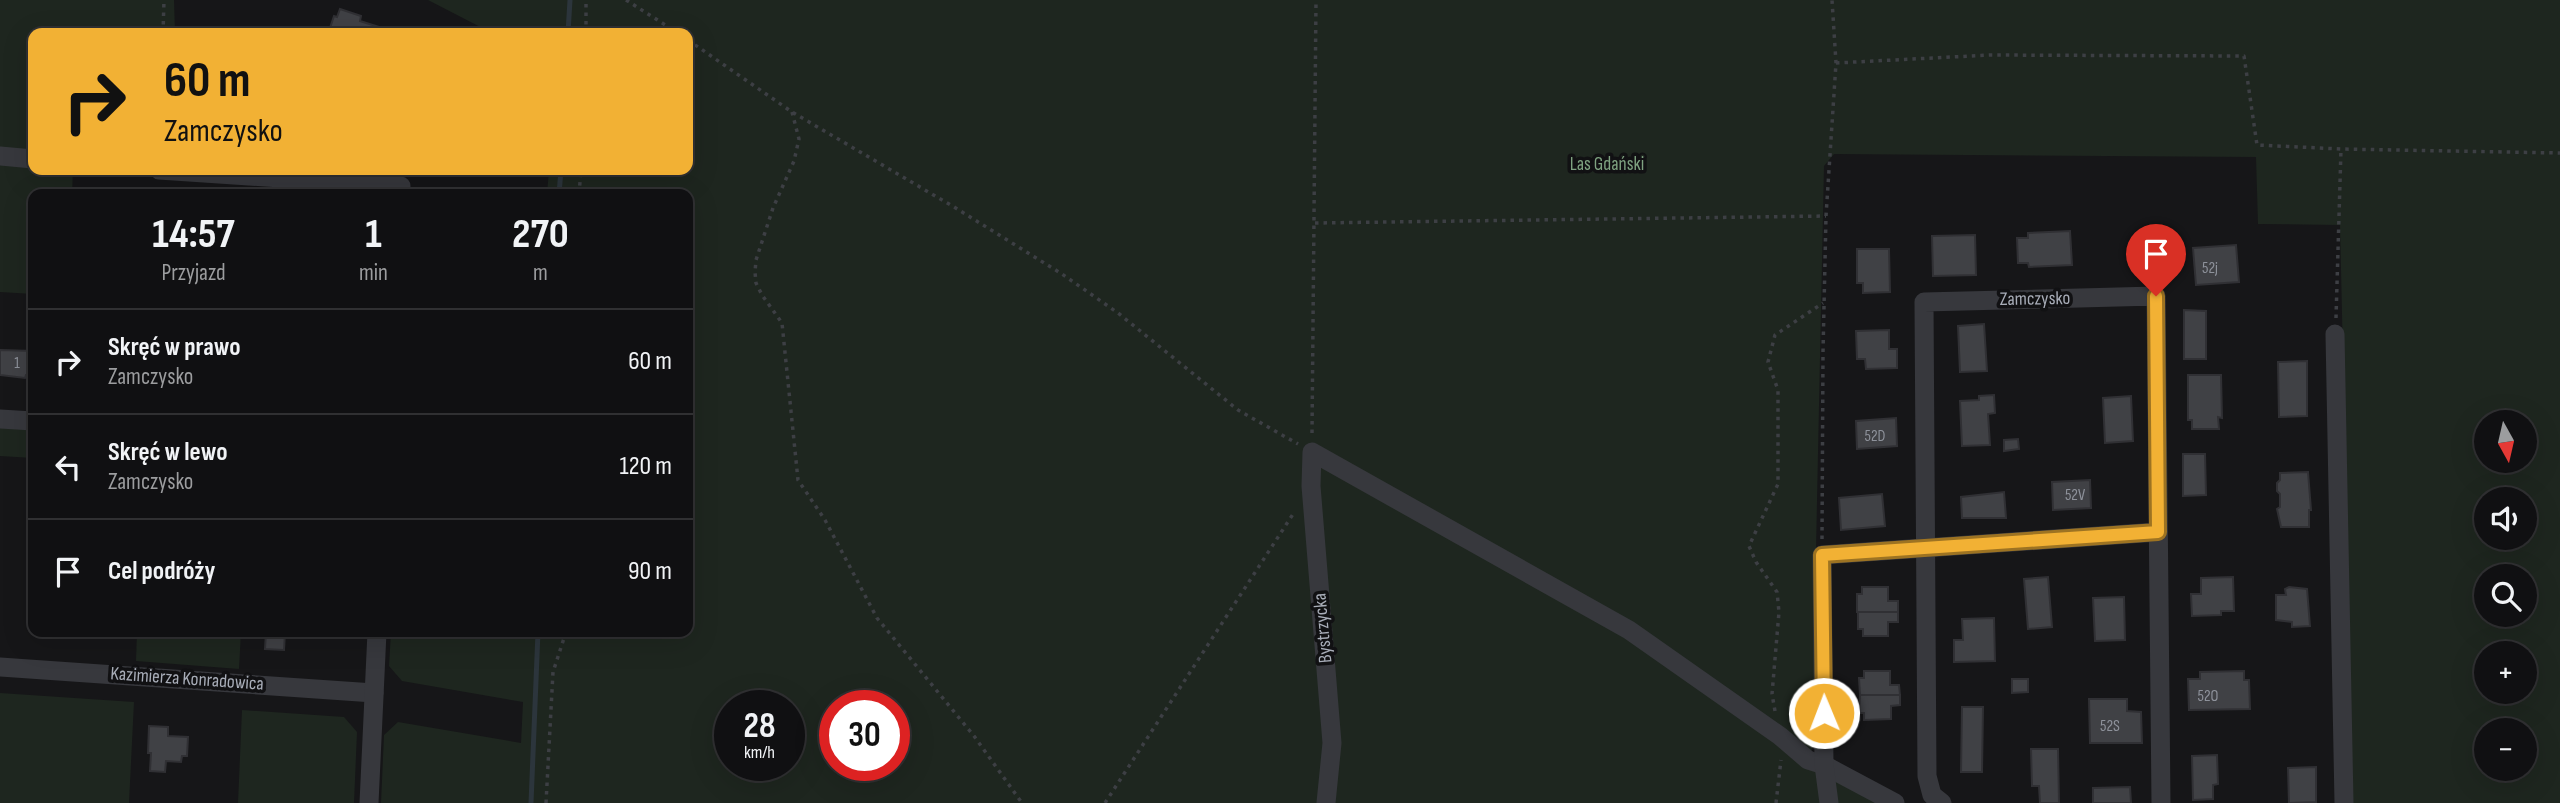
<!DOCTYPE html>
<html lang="pl">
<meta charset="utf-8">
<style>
:root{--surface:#101012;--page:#1e1e20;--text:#f1f3f6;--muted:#9c9d9f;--line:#303032}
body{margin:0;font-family:"Sofia Sans Condensed",sans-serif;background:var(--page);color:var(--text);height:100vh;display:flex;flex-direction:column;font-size:26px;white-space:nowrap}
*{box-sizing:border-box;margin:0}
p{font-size:23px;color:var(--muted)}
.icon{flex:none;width:38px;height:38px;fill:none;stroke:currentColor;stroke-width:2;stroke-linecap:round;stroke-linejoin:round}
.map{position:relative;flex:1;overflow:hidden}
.panel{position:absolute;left:28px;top:189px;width:665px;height:448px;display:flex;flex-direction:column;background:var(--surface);border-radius:14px;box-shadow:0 7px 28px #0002,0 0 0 2px var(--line)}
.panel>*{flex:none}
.banner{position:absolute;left:28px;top:28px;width:665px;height:147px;border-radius:14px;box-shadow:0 7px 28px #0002,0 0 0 2px var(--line);background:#f2b134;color:#111;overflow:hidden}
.needle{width:46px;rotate:172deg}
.controls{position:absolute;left:2474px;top:410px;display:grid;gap:14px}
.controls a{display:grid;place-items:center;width:63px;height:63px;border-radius:50%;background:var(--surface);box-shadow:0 7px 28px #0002,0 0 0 2px var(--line);font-size:35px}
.speed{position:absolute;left:714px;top:690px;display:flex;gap:14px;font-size:35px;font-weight:700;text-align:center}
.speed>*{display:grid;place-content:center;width:91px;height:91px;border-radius:50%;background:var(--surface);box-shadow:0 7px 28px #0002,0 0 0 2px var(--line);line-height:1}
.speed small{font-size:18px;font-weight:400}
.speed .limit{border:10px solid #d22;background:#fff;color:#111}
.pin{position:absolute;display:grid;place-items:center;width:60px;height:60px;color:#fff;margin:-72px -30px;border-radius:50% 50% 50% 0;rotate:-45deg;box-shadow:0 0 7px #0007}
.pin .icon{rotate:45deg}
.me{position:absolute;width:77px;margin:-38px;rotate:359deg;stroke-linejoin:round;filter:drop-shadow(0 0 5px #0008)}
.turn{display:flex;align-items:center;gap:24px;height:147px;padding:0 21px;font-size:32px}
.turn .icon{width:91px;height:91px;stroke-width:2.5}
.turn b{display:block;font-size:49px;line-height:60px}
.eta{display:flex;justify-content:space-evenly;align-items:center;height:119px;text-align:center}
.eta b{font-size:42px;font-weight:700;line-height:49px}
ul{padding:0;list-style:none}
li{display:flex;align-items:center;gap:21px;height:105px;padding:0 21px;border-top:2px solid var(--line)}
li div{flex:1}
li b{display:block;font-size:26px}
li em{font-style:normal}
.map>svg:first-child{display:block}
.green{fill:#1e261f;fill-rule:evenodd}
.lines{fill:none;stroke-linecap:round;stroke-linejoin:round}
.stream{stroke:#2c353c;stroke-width:5}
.building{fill:#404145;stroke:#303034;stroke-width:2}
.path{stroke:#3d3f44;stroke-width:3.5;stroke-dasharray:3.5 5;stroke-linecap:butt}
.street{stroke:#37383d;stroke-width:19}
.route-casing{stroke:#9d7322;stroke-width:18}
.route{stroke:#f2b134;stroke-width:12}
.labels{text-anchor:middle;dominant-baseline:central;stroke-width:7;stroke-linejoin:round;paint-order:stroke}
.number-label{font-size:16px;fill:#8e929b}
.park-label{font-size:19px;fill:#7fa381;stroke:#111113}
.street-label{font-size:19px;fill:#a8adb8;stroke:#111113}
</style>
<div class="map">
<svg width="2560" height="803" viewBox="0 0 2560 803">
<rect width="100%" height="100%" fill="#161618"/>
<!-- green -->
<g class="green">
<polygon points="0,0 174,0 175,33 33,33 33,170 73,170 72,194 33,194 33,294 0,292"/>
<path d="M428 0H2560V803H2353L2340 225 2258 224 2256 157 1834 154 1824 166 1816 550 1815 739 1807 765 1877 803H381L384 735 398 722 521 743 523 702 402 681 389 666 391 632H688V194H547L549 170H688V33H492ZM2487 422H2525V460H2487ZM2487 499H2525V537H2487ZM2487 576H2525V614H2487ZM2487 653H2525V691H2487ZM730 705H789V765H730ZM835 705H894V765H835ZM2487 730H2525V768H2487Z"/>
<polygon points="0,426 33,429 33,458 0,456"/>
<polygon points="137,632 241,632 239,669 136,661"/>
<polygon points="0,693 134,702 129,803 0,803"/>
<polygon points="242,710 344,717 357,732 354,803 238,803"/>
</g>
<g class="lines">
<!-- stream -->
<g class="stream">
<polyline points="568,33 570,0"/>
<polyline points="559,194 561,170"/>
<polyline points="531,803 538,632"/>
</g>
</g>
<!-- building -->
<g class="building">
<polygon points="340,9 361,16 360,21 382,28 380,33 329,31 334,16 337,17"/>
<polygon points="2070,231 2072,265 2029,267 2028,263 2018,263 2017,238 2028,238 2028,233"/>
<polygon points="1975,235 1976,275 1933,276 1932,236"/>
<polygon points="2236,245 2239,282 2196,285 2193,248"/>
<polygon points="1857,249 1889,249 1890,292 1863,293 1863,283 1857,283"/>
<polygon points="2184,310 2206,311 2206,359 2184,359"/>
<polygon points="1984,324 1987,371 1960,372 1958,326"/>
<polygon points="1889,330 1889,349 1897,349 1897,368 1866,369 1865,359 1857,359 1856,331"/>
<polygon points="0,350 33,351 33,378 33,375 26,375 25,378 0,375"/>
<polygon points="2307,361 2307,416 2279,417 2278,362"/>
<polygon points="2188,375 2221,375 2222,418 2218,417 2219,429 2192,429 2192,420 2188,420"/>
<polygon points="1994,395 1995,413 1988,414 1990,445 1962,446 1960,401 1979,400 1979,396"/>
<polygon points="2131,396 2133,441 2105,443 2103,398"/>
<polygon points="1896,418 1897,446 1857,449 1856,421"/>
<polygon points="2018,439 2019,449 2004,451 2004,440"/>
<polygon points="2183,454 2205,454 2206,495 2183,496"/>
<polygon points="2308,472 2311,510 2309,510 2309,527 2281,527 2277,509 2280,507 2280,494 2277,491 2277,483 2280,480 2280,473"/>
<polygon points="2090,480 2091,508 2053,510 2052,482"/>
<polygon points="2004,492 2006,518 1962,518 1961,497"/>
<polygon points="1882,494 1885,526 1841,530 1839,498"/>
<polygon points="2048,577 2052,627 2028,629 2024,579"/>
<polygon points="2233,577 2234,611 2221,611 2221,615 2192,616 2191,594 2201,594 2201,578"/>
<polygon points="1862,587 1888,587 1888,601 1898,601 1898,612 1857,612 1857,594 1862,594"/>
<polygon points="2289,587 2307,589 2310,626 2292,627 2292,622 2276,620 2276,595 2286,595 2285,589"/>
<polygon points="2124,597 2125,640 2095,641 2093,598"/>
<polygon points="1858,612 1898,612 1898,622 1888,622 1888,636 1863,636 1863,629 1858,629"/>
<polygon points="1994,618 1995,661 1954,662 1954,640 1963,640 1962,619"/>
<polygon points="86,632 111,632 110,638 92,636 92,632"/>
<polygon points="266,632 310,632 310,638 294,637 294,634 285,633 284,650 265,649"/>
<polygon points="1864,671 1890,671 1890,685 1899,685 1900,695 1860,695 1859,678 1864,678"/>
<polygon points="2244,671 2244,680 2249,680 2250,709 2189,710 2188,679 2200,679 2200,672"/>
<polygon points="2012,679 2028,679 2028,692 2012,693"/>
<polygon points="1860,695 1900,695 1900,705 1891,706 1891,719 1864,720 1864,713 1859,713"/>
<polygon points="2089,699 2127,699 2127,711 2141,712 2142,743 2090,743"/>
<polygon points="1962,707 1983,707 1982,772 1961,772"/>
<polygon points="149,726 168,727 168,736 188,737 187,756 182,756 181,762 166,761 165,772 150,771 151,753 148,753"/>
<polygon points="2031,749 2058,749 2059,803 2040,803 2039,786 2032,786"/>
<polygon points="2217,755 2218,784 2213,785 2213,799 2193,800 2192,756"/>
<polygon points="2316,767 2316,802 2289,803 2288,768"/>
<polygon points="2130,787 2131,803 2093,803 2093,788"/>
</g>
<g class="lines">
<!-- path -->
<g class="path">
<polyline points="626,0 678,33"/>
<polyline points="163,33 164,0"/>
<polyline points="586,33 586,0"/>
<polyline points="688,40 792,112 954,207 1062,274 1118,313 1238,410 1298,444"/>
<polyline points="1836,63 1990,55 2244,56 2257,145 2341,149 2560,153"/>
<polyline points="792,112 799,139 794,161 773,208 756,260 755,272 756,283 762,295 782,323 798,480 825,520 877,618 974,736 1022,803"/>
<polyline points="579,194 581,170"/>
<polyline points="1315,223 1826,216"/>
<polyline points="2336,318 2341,149"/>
<polyline points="1312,433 1316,0"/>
<polyline points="1822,539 1823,352 1826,216 1836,63 1832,0"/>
<polyline points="1775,711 1772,694 1779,612 1777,592 1756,562 1749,546 1778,484 1778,390 1768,362 1775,335 1823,303"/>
<polyline points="546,803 553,672 566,632"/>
<polyline points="1105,803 1295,511"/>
<polyline points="1776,803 1781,760"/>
</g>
<!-- street -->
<g class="street">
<polyline points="0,156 33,159"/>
<polyline points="159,170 401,186 400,194"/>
<polyline points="2335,334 2344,803"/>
<polyline points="0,419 33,421"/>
<polyline points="0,667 374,693"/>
<polyline points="369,803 377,632"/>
<polyline points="1326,803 1332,743 1311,486 1312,452 1629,630 1780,736 1808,760 1824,765 1895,803"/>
<polyline points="1829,803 1824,765 1822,555 2158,532"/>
<polyline points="1942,803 1932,795 1927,776 1924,302 2156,296 2161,803"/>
</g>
</g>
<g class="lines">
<!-- route casing -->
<g class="route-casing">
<polyline id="route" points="1824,713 1822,555 2158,532 2156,296"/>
</g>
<!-- route -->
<use href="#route" class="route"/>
</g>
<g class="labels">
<!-- number labels -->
<g class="number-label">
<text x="2210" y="268">52j</text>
<text x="17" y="363">1</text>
<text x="1875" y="436">52D</text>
<text x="2075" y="495">52V</text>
<text x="2208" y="696">52O</text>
<text x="2110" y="726">52S</text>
</g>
<!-- park labels -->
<g class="park-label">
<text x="1607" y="164">Las Gdański</text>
</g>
<!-- street labels -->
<g class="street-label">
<text transform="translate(2035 299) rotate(-1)">Zamczysko</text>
<text transform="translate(1323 628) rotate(-95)">Bystrzycka</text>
<text transform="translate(187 679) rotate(4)">Kazimierza Konradowica</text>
</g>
</g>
</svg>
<div class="controls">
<a><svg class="needle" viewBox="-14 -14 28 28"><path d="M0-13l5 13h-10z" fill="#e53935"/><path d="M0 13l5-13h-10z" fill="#9c9d9f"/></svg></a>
<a><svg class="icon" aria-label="sound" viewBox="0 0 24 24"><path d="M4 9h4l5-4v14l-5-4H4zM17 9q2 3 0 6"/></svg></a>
<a><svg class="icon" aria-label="search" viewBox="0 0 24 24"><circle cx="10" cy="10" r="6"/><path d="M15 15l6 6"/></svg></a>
<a>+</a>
<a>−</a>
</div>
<div class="speed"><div>28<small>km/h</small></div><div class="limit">30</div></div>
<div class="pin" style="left:2156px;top:296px;background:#d93025"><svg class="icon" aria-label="arrive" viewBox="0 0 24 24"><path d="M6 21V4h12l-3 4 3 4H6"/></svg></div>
<svg class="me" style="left:1824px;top:713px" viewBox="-20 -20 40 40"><circle r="17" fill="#f2b134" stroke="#fff" stroke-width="3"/><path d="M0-11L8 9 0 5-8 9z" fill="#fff"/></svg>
<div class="banner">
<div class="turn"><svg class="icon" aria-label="right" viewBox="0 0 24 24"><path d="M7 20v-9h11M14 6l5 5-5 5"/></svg><div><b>60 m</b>Zamczysko</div></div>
</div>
<section class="panel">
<div class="eta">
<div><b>14:57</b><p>Przyjazd</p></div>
<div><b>1</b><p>min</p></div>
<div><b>270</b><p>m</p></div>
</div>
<ul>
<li><svg class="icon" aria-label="right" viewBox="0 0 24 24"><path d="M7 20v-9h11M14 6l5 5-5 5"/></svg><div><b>Skręć w prawo</b><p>Zamczysko</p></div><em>60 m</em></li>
<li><svg class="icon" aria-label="left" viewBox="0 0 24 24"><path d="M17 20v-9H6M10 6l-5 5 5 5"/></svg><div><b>Skręć w lewo</b><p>Zamczysko</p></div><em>120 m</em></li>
<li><svg class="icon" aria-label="arrive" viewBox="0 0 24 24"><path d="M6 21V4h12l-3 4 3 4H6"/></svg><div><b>Cel podróży</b></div><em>90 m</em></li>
</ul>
</section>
</div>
